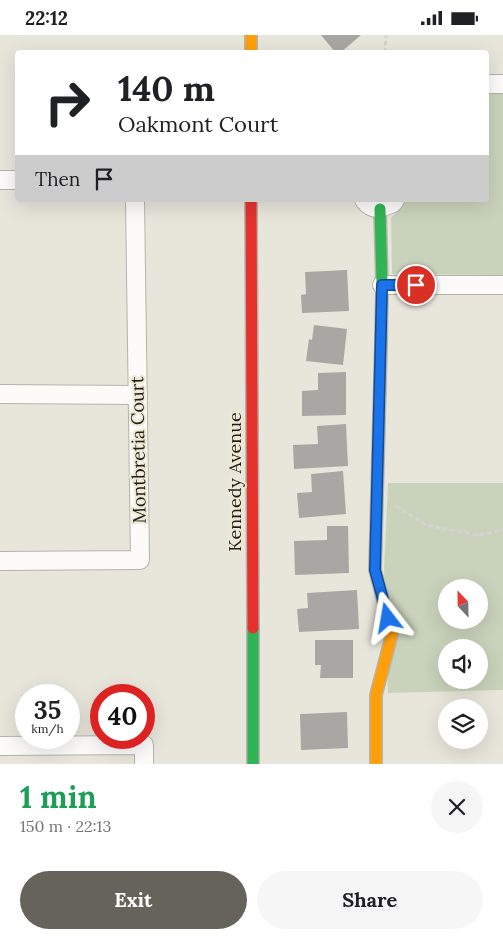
<!DOCTYPE html>
<meta charset="utf-8">
<style>
:root{--surface:#fff;--page:#f6f6f6;--text:#202124;--muted:#757577;--accent:#65635a}
body{margin:0;font-family:Lora,serif;background:var(--page);color:var(--text);height:100vh;display:flex;flex-direction:column;font-size:19px;white-space:nowrap}
*{box-sizing:border-box;margin:0}
p{font-size:16px;color:var(--muted)}
.icon{flex:none;width:28px;height:28px;fill:none;stroke:currentColor;stroke-width:2;stroke-linecap:round;stroke-linejoin:round}
.map{position:relative;height:729px;overflow:hidden}
.details{display:flex;flex-direction:column;background:var(--surface);flex:1}
.details>*{flex:none}
.banner{position:absolute;left:15px;top:15px;width:474px;height:152px;border-radius:5px;box-shadow:0 5px 20px #0002;background:#fff;color:var(--text);overflow:hidden}
.needle{width:32px;rotate:338deg}
.tools{position:absolute;left:438px;top:544px;display:grid;gap:10px}
.tools a{display:grid;place-items:center;width:50px;height:50px;border-radius:50%;background:var(--surface);box-shadow:0 5px 20px #0002;font-size:25px}
.speed{position:absolute;left:15px;top:649px;display:flex;gap:10px;font-size:25px;font-weight:700;text-align:center}
.speed>*{display:grid;place-content:center;width:65px;height:65px;border-radius:50%;background:var(--surface);box-shadow:0 5px 20px #0002;line-height:1}
.speed small{font-size:12px;font-weight:400}
.speed .limit{border:8px solid #d22;background:#fff;color:#111}
.pin{position:absolute;display:grid;place-items:center;width:42px;height:42px;color:#fff;margin:-21px;border:2px solid #fff;border-radius:50%;box-shadow:0 1px 5px #0007}
.me{position:absolute;width:55px;margin:-28px;rotate:346deg;stroke-linejoin:round;filter:drop-shadow(0 0 4px #0008)}
.turn{display:flex;align-items:center;gap:18px;height:105px;padding:0 20px;font-size:22px}
.turn .icon{width:65px;height:65px;stroke-width:2.5}
.turn b{display:block;font-size:35px;line-height:42px}
.then{display:flex;align-items:center;height:48px;padding:0 20px;background:#0003;gap:10px;font-size:19px}
.round{display:grid;place-items:center;flex:none;width:52px;height:52px;border-radius:26px;background:var(--page)}
.summary{display:flex;align-items:center;justify-content:space-between;height:85px;padding:0 20px}
h1{font-size:30px;font-weight:800;line-height:38px;color:#1e9e55}
.button{display:flex;gap:10px;margin-top:auto;padding:10px 20px}
.button a{flex:1;height:58px;border-radius:30px;background:var(--accent);color:#fff;font-size:20px;font-weight:800;line-height:58px;text-align:center}
.button a+a{background:var(--page);color:var(--text)}
.status{display:flex;justify-content:space-between;align-items:center;height:35px;padding:0 25px;background:var(--surface);direction:ltr}
.status svg{height:14px;fill:currentColor}
.map>svg:first-child{display:block}
.green{fill:#c9d2bb;fill-rule:evenodd}
.building{fill:#aaa6a3}
.lines{fill:none;stroke-linecap:round;stroke-linejoin:round}
.street-casing{stroke:#b5b3ab;stroke-width:20}
.fast-casing{stroke:#b5b3ab;stroke-width:14}
.slow-casing{stroke:#b5b3ab;stroke-width:14}
.jam-casing{stroke:#b5b3ab;stroke-width:14}
.path{stroke:#d4d3d0;stroke-width:3;stroke-dasharray:5 2.5;stroke-linecap:butt}
.street{stroke:#fcfbfa;stroke-width:18}
.fast{stroke:#30b455;stroke-width:11}
.slow{stroke:#ff9f0a;stroke-width:11}
.jam{stroke:#e5322d;stroke-width:11}
.route-casing{stroke:#114b97;stroke-width:12}
.route{stroke:#1a73e8;stroke-width:9}
.labels{text-anchor:middle;dominant-baseline:central;stroke-width:4;stroke-linejoin:round;paint-order:stroke}
.street-label{font-size:18px;fill:#1f1d15;stroke:#eee9d5}
</style>
<div class="status"><b>22:12</b><svg viewBox="0 0 49 12"><path d="M0 12V9h3v3zM5 12V6h3v6zM10 12V3h3v9zM15 12V0h3v12zM26 1h20v11H26zM47 4h2v5h-2z"/></svg></div>
<div class="map">
<svg width="503" height="729" viewBox="0 0 503 729">
<rect width="100%" height="100%" fill="#e8e6db"/>
<!-- green -->
<g class="green">
<polygon points="486,57 503,57 503,240 392,239 391,183 407,165 486,165"/>
<path d="M388 448H503V655L388 658 384 535ZM446 552H479V585H446ZM446 612H479V645H446Z"/>
</g>
<!-- building -->
<g class="building">
<polygon points="321,0 361,0 340,18 336,18"/>
<polygon points="347,235 349,276 302,278 301,260 306,259 305,237"/>
<polygon points="314,290 347,294 343,330 306,326 309,304 312,305"/>
<polygon points="346,337 346,380 302,381 302,356 318,355 318,338"/>
<polygon points="346,389 348,431 294,434 293,410 318,409 317,391"/>
<polygon points="343,436 346,479 299,483 297,458 312,457 311,439"/>
<polygon points="327,491 348,491 349,538 295,540 294,506 327,505"/>
<polygon points="357,555 359,594 299,597 297,574 308,573 307,558"/>
<polygon points="315,605 353,605 353,643 320,643 321,630 315,630"/>
<polygon points="347,677 348,713 301,715 300,679"/>
</g>
<g class="lines">
<!-- street casing -->
<g class="street-casing">
<g id="street">
<polyline points="486,49 503,49"/>
<polyline points="0,145 18,145"/>
<path d="M364 165C373 177 382 173 393 168L395 165"/>
<polyline points="382,250 503,250"/>
<polyline points="0,359 138,360"/>
<polyline points="0,526 140,525 135,165"/>
<polyline points="0,711 144,710 144,729"/>
</g>
</g>
<!-- fast casing -->
<g class="fast-casing">
<g id="fast">
<polyline points="380,174 382,250 381,308"/>
<polyline points="253,593 253,729"/>
</g>
</g>
<!-- slow casing -->
<g class="slow-casing">
<g id="slow">
<polyline points="251,0 251,18"/>
<polyline points="376,729 376,660 392,599 375,535 381,308"/>
</g>
</g>
<!-- jam casing -->
<g class="jam-casing">
<polyline id="jam" points="251,165 253,593"/>
</g>
<!-- path -->
<g class="path">
<polyline points="385,18 386,0"/>
<polyline points="396,471 426,490 478,500 503,495"/>
</g>
<!-- street -->
<use href="#street" class="street"/>
<!-- fast -->
<use href="#fast" class="fast"/>
<!-- slow -->
<use href="#slow" class="slow"/>
<!-- jam -->
<use href="#jam" class="jam"/>
</g>
<g class="lines">
<!-- route casing -->
<g class="route-casing">
<polyline id="route" points="388,583 375,535 382,250 416,250"/>
</g>
<!-- route -->
<use href="#route" class="route"/>
</g>
<g class="labels">
<!-- street labels -->
<g class="street-label">
<text transform="translate(138 415) rotate(-91)">Montbretia Court</text>
<text transform="translate(234 447) rotate(-90)">Kennedy Avenue</text>
</g>
</g>
</svg>
<div class="tools">
<a><svg class="needle" viewBox="-14 -14 28 28"><path d="M0-13l5 13h-10z" fill="#e53935"/><path d="M0 13l5-13h-10z" fill="#757577"/></svg></a>
<a><svg class="icon" aria-label="sound" viewBox="0 0 24 24"><path d="M4 9h4l5-4v14l-5-4H4zM17 9q2 3 0 6"/></svg></a>
<a><svg class="icon" aria-label="layers" viewBox="0 0 24 24"><path d="M12 4l9 5-9 5-9-5zM3 14l9 5 9-5"/></svg></a>
</div>
<div class="speed"><div>35<small>km/h</small></div><div class="limit">40</div></div>
<div class="pin" style="left:416px;top:250px;background:#d93025"><svg class="icon" aria-label="arrive" viewBox="0 0 24 24"><path d="M6 21V4h12l-3 4 3 4H6"/></svg></div>
<svg class="me" style="left:388px;top:583px" viewBox="-20 -20 40 40"><path d="M0-17L14 15 0 8-14 15z" fill="#1a73e8" stroke="#fff" stroke-width="4"/></svg>
<div class="banner">
<div class="turn"><svg class="icon" aria-label="right" viewBox="0 0 24 24"><path d="M7 20v-9h11M14 6l5 5-5 5"/></svg><div><b>140 m</b>Oakmont Court</div></div>
<div class="then">Then<svg class="icon" aria-label="arrive" viewBox="0 0 24 24"><path d="M6 21V4h12l-3 4 3 4H6"/></svg></div>
</div>
</div>
<section class="details">
<div class="summary"><div><h1>1 min</h1><p>150 m · 22:13</p></div><a class="round"><svg class="icon" aria-label="close" viewBox="0 0 24 24"><path d="M6 6l12 12M18 6L6 18"/></svg></a></div>
<div class="button"><a>Exit</a><a>Share</a></div>
</section>
